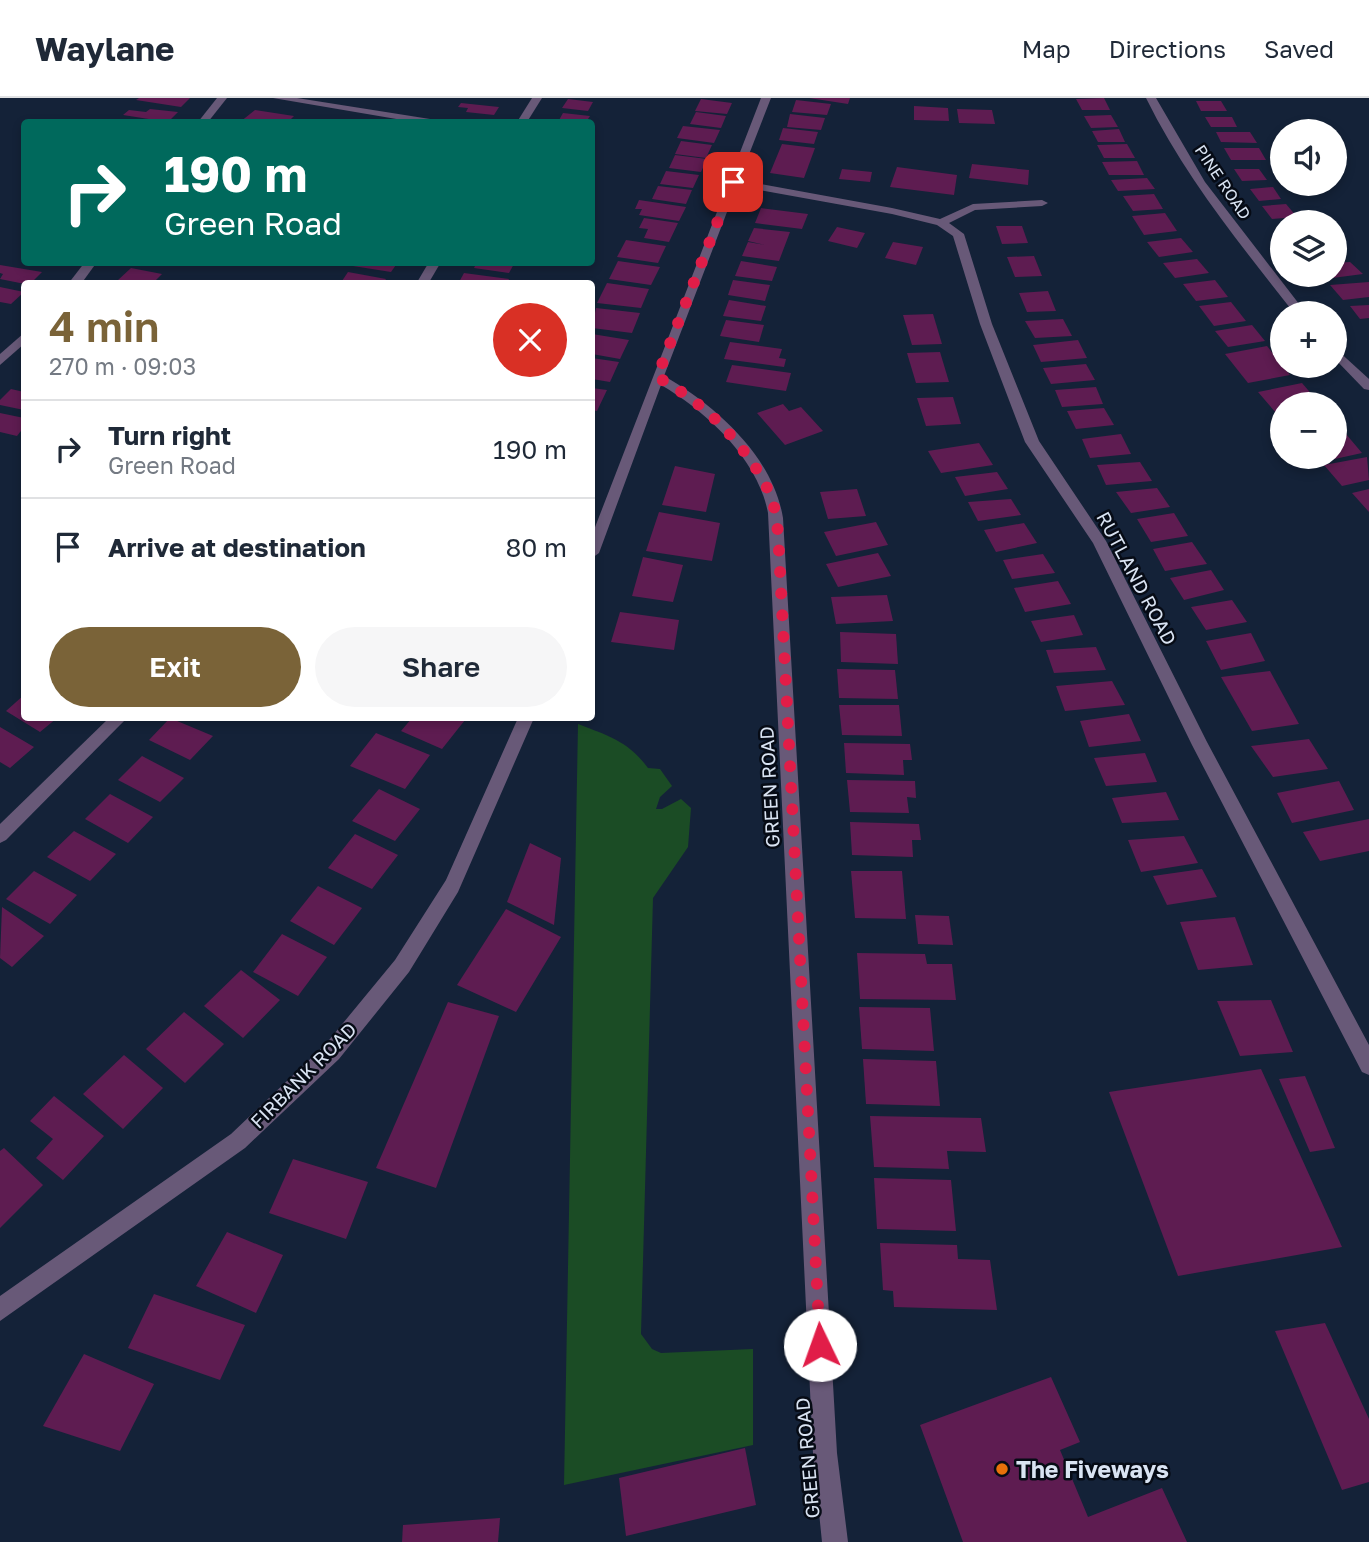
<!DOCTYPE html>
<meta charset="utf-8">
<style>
:root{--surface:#fff;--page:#f6f6f7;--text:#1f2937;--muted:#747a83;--line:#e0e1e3;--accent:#7a6338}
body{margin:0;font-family:"Golos Text",sans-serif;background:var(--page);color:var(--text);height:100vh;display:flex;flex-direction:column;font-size:26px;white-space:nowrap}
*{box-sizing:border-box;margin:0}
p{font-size:23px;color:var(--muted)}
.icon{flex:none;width:38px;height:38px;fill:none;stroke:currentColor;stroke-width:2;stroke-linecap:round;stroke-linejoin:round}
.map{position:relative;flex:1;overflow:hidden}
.details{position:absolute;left:21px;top:182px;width:574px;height:441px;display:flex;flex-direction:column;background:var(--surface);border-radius:7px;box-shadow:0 4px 10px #0003}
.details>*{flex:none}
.top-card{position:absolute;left:21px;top:21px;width:574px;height:147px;border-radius:7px;box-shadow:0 4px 10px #0003;background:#00695c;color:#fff;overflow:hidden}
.controls{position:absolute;left:1270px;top:21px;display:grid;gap:14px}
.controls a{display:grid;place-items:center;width:77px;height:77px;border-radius:50%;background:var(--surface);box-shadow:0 4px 10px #0003;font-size:35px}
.pin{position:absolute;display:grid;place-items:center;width:60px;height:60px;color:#fff;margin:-30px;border-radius:14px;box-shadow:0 4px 10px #0006}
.me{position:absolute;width:77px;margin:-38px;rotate:357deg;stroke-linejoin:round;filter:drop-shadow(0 0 5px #0008)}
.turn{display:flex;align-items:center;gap:24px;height:147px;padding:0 28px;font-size:32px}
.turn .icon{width:91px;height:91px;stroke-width:2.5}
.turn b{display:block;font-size:49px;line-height:60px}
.round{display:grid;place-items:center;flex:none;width:74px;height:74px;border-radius:37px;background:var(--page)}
.head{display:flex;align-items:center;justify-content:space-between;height:119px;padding:0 28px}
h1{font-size:42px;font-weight:600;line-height:52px;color:var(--accent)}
.cta{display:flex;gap:14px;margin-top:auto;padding:14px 28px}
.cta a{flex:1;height:80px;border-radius:42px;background:var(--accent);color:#fff;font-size:28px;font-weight:600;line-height:80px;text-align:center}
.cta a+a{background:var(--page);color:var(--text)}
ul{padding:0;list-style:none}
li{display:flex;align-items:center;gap:21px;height:98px;padding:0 28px;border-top:2px solid var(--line)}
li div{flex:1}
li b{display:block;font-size:26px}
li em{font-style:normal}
header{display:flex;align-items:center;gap:42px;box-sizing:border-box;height:98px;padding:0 35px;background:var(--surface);border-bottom:2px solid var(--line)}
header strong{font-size:33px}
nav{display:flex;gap:38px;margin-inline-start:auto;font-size:24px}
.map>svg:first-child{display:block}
.green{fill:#1b4c25}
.building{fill:#5e1c51}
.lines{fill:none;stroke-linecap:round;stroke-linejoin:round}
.minor{fill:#685978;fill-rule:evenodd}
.route{stroke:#e11d48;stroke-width:12;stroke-dasharray:0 21.6}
.food-dot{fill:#e8710a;stroke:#060b15;stroke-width:2.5}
.labels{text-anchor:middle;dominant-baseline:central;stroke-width:5;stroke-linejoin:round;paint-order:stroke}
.far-street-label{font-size:16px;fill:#d9e3f2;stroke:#060b15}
.street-label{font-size:19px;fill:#d9e3f2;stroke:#060b15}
.near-poi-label{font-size:23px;font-weight:bold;fill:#d9e3f2;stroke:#060b15;text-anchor:start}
</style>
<header>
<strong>Waylane</strong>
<nav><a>Map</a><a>Directions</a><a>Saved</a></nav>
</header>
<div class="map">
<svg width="1369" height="1444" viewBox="0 0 1369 1444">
<rect width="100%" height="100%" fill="#142238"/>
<!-- green -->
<path class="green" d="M578 626C609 638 628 643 648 670L660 671 672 688 660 699 656 711H662L681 701 691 710 688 749 653 800 641 1236 652 1251 661 1255 753 1251V1347L564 1387Z"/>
<!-- building -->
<g class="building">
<polygon points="139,0 190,0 181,9 136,2"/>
<polygon points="809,0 850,0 848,6"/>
<polygon points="1104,0 1110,12 1082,12 1076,1"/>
<polygon points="568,1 593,4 588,13 562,10"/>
<polygon points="701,1 732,5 727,16 695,13"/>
<polygon points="796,2 831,6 827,17 792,14"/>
<polygon points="1196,3 1221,3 1227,13 1201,13"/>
<polygon points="461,5 499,9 494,17 466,14 468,10 458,9"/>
<polygon points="914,8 948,10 949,23 914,22"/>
<polygon points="150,11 178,14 168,24 123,17 129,12 146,14"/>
<polygon points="957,11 992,12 995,26 959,25"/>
<polygon points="255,12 294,18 288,24 240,24"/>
<polygon points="696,14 726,18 721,30 690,26"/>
<polygon points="563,15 590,18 586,24 558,24"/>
<polygon points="790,16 825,20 821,32 787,29"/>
<polygon points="1111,17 1118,29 1091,30 1084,18"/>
<polygon points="1205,19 1232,19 1237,29 1211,29"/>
<polygon points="683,28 720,32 714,45 677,40"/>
<polygon points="783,30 818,34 814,46 779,42"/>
<polygon points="1119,31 1125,44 1098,44 1092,33"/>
<polygon points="1216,34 1250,34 1257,45 1221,44"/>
<polygon points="681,43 712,47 706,60 675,56"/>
<polygon points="782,46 815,50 804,80 770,75"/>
<polygon points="1127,46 1135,60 1104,60 1097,47"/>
<polygon points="1224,50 1259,50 1266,62 1231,62"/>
<polygon points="675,57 707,61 701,74 669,70"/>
<polygon points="1137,63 1144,77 1109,77 1102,64"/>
<polygon points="972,66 1029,72 1028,87 969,80"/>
<polygon points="897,69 957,77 954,97 890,89"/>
<polygon points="842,71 872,74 870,84 839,81"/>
<polygon points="1234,71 1259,71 1267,82 1242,83"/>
<polygon points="666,73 699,77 693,90 660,86"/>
<polygon points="1147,80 1155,91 1118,93 1111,82"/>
<polygon points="658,88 692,92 686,106 652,101"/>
<polygon points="1273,89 1281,101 1259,103 1250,91"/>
<polygon points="1154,96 1163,111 1133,113 1123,98"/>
<polygon points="639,102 686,109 679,123 639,117 642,111 635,111"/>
<polygon points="1286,106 1297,119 1272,121 1262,108"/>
<polygon points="761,110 808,116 802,131 755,125"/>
<polygon points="1165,115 1177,133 1144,137 1132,118"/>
<polygon points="644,120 678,125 669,144 644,140 648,131 639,130"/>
<polygon points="996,128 1022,128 1028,145 1002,146"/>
<polygon points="837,129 865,135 857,150 828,143"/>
<polygon points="754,130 790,134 779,163 742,158 748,144 765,147 748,143"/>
<polygon points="1181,140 1193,154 1159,159 1147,144"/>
<polygon points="626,142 666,148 658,165 617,159"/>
<polygon points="893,144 923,149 916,167 885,160"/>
<polygon points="1034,158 1042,178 1015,179 1007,159"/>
<polygon points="1197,161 1209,175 1175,180 1163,165"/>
<polygon points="618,163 660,169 651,187 609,181"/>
<polygon points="741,163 777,169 772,183 735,178"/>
<polygon points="356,164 398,164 391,174 353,168"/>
<polygon points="477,164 515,164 509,175 474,170"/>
<polygon points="1350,164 1363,176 1317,182 1312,177 1335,177 1335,165"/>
<polygon points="0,167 42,174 30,186 25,186 0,181 3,176 0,175"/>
<polygon points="131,170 162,176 152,186 117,183"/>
<polygon points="348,174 386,181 383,186 340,186"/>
<polygon points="464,175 509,181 507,186 458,186"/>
<polygon points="733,182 770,187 765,203 728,197"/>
<polygon points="1215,182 1228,199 1196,203 1183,186"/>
<polygon points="1369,184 1369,199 1343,202 1330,187"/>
<polygon points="607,185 649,191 641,210 597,205"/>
<polygon points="0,189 24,194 11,206 0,204"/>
<polygon points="1048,193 1056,213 1027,214 1019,195"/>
<polygon points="729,202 766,208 761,223 723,218"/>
<polygon points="1231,204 1246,223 1214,228 1199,208"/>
<polygon points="1369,207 1369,220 1360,221 1350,208"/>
<polygon points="596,210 640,215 632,235 592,230"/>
<polygon points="933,216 942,246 912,247 903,217"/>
<polygon points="1063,221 1072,238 1035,240 1025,223"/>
<polygon points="726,222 764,227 759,244 720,238"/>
<polygon points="1252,227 1265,243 1228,249 1215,233"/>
<polygon points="592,236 629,242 620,261 592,256"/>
<polygon points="1078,242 1087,260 1041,264 1033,247"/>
<polygon points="730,244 782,251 779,260 786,261 784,269 724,261"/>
<polygon points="1267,248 1290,277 1248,285 1225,256"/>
<polygon points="940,254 949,284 916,285 907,255"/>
<polygon points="592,260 619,264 610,284 592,281"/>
<polygon points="1086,266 1095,282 1051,286 1043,270"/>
<polygon points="732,267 791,275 786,293 726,284"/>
<polygon points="1302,285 1320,306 1283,306 1283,314 1276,315 1258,294"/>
<polygon points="1096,289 1103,306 1062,309 1055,292"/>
<polygon points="592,290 607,292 597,313 592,312"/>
<polygon points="11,291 24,294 24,312 0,307 0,302"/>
<polygon points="953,299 961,326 926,328 917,300"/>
<polygon points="783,306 789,313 801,309 823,333 785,347 757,315"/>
<polygon points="1104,310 1114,327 1076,331 1067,313"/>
<polygon points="0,315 24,320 24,329 17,338 0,334"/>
<polygon points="1121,336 1131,356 1090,360 1082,341"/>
<polygon points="1346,336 1362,355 1321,364 1316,359 1335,359 1335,338"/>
<polygon points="979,345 993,367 941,375 928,353"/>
<polygon points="1367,359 1369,382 1342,388 1324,367"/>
<polygon points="1140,364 1152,383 1106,387 1097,367"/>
<polygon points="675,368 715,376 706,414 662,407"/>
<polygon points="997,374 1008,391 965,398 955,379"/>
<polygon points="1157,390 1170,409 1131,415 1116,394"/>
<polygon points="857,391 866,418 828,421 820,394"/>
<polygon points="1369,391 1369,414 1352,395"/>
<polygon points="1011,401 1021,417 978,423 968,404"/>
<polygon points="659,414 720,425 712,463 646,453"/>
<polygon points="1174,415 1188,438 1151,444 1137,421"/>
<polygon points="876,424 888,447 836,458 824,434"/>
<polygon points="1024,425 1037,445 996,454 984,432"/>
<polygon points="1192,444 1207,466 1165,473 1153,451"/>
<polygon points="878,455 891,478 838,489 826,466"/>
<polygon points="1043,456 1055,475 1012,481 1003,462"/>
<polygon points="643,459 683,467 673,504 632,498"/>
<polygon points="1211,472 1224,492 1184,502 1170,480"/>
<polygon points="1058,483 1071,506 1025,514 1014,490"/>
<polygon points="887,497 893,523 836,526 831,499"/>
<polygon points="1232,502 1247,524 1206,532 1191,509"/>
<polygon points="620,514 679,522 674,552 611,544"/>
<polygon points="1074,517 1083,537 1041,544 1031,523"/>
<polygon points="840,534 896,536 898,566 841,564"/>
<polygon points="1251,535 1265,563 1221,572 1206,543"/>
<polygon points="1096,549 1106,572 1054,575 1046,552"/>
<polygon points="837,571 895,572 898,601 839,600"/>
<polygon points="1270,573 1299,626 1252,633 1221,579"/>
<polygon points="1112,583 1125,607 1065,613 1056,588"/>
<polygon points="24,597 24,620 57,620 40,634 6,613"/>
<polygon points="839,607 899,607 902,638 842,637"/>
<polygon points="1129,616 1141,643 1089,649 1080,623"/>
<polygon points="170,620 213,638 190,662 149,642"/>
<polygon points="412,620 460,620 465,622 442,651 401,633"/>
<polygon points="0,629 34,649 10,670 0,664"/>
<polygon points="376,635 430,657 405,691 350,668"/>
<polygon points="1309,641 1328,671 1273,679 1251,648"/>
<polygon points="844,645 910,646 912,662 903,662 904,677 846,675"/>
<polygon points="1145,655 1157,684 1106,688 1094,660"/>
<polygon points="142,658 184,680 160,704 118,682"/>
<polygon points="847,682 915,683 916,700 907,699 909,715 850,714"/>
<polygon points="1339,683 1354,712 1292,725 1277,695"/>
<polygon points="379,691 420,711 395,743 352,723"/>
<polygon points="1166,694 1179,722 1122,725 1112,700"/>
<polygon points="110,696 153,719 128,745 85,721"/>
<polygon points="1369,721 1369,753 1320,763 1303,734"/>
<polygon points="850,724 919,726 921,742 912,742 913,759 852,757"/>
<polygon points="74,733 116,756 90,783 47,759"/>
<polygon points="355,736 398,757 372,791 328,770"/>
<polygon points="1184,738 1198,765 1141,774 1128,742"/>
<polygon points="530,745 561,760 554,827 507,804"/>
<polygon points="1202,771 1217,799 1167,807 1153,778"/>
<polygon points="34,773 77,797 50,826 6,801"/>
<polygon points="851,773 902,773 906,821 855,820"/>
<polygon points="318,788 362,810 334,847 290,823"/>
<polygon points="2,809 44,838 12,869 0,860"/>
<polygon points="506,811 561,839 516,914 457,887"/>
<polygon points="915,817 949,818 953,847 918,846"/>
<polygon points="1235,819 1253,867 1198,872 1180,824"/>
<polygon points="282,836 327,859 298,898 253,874"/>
<polygon points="857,855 925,856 927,866 952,866 956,902 860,901"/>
<polygon points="241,872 280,902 243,940 204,908"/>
<polygon points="1271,902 1293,954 1240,958 1217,903"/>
<polygon points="448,904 499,918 436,1090 376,1070"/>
<polygon points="859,909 930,910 934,953 862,951"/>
<polygon points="184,914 224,946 185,985 146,951"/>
<polygon points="124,957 163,990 123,1031 83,996"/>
<polygon points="863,961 936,963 940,1008 866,1006"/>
<polygon points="1261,971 1342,1149 1178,1178 1109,994"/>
<polygon points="1305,978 1335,1050 1310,1054 1279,981"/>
<polygon points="54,998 104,1038 63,1082 36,1060 53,1041 30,1023"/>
<polygon points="870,1018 981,1020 986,1054 947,1053 949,1071 874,1069"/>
<polygon points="4,1050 43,1087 0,1130 0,1053"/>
<polygon points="293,1061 368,1084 346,1141 269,1115"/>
<polygon points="874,1080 951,1082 956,1133 877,1131"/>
<polygon points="227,1134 283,1157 256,1215 196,1188"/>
<polygon points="880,1145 957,1147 958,1161 990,1162 997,1212 894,1209 893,1193 883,1192"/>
<polygon points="154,1196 245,1227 220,1282 128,1250"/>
<polygon points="1325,1225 1369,1321 1369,1384 1342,1392 1275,1233"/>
<polygon points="84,1256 154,1286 120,1353 43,1328"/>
<polygon points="1051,1279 1080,1344 1060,1352 1088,1419 1162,1390 1187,1444 963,1444 920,1327"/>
<polygon points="745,1350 756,1407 626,1438 619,1380"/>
<polygon points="500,1420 498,1444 402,1444 403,1427"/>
</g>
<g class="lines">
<!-- minor -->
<g class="minor">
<polygon points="217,0 227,0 208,24 198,24"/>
<polygon points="273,0 297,0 430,21 435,24 414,24"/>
<polygon points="532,0 542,0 527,24 517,24"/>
<path d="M761 0H771L739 82 892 110 940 121 973 106 1042 102 1048 105 1042 108 975 112 949 125 964 136 992 226 1039 343 1106 443 1207 644 1369 947V977L1362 974 1192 647 1093 445 1025 344 980 226 953 138 937 127 892 116 737 88 664 278C715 307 773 358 783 420L837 1355 848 1444H822L813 1355 768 415C758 361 706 313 661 287L599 455 592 460V437Z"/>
<path d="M1146 0H1156L1205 84 1306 215H1294C1240 146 1185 79 1146 0Z"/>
<polygon points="85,164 97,164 81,186 68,186"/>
<polygon points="429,164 441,164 428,186 416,186"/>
<polygon points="24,235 24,246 0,267 0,256"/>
<polygon points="1335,250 1369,281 1369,292 1364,291 1335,261"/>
<polygon points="109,620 127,620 6,742 0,745 0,726"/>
<polygon points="518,620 534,620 458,794 409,874 339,961 245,1050 0,1223 0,1198 231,1036 325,947 395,862 446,782"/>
</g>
</g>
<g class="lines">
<!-- route -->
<path class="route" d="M733 84 657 279C704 304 748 348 770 396 775 407 776 422 778 434L820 1247"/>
</g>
<!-- markers -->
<circle class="food-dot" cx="1002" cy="1371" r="7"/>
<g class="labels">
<!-- far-street labels -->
<g class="far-street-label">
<text transform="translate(1223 84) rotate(56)">PINE ROAD</text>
</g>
<!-- street labels -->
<g class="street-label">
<text transform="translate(1137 480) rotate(62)">RUTLAND ROAD</text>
<text transform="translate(769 689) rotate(-93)">GREEN ROAD</text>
<text transform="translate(303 977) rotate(-45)">FIRBANK ROAD</text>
<text transform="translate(807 1360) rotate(-95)">GREEN ROAD</text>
</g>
<!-- near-poi labels -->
<g class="near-poi-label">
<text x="1016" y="1371">The Fiveways</text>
</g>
</g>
</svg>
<div class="controls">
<a><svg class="icon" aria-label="sound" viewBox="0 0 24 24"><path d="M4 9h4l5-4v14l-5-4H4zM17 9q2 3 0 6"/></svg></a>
<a><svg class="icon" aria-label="layers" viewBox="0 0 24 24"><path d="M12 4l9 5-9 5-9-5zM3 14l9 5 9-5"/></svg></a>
<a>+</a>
<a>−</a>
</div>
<div class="pin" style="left:733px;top:84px;background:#d93025"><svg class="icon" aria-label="arrive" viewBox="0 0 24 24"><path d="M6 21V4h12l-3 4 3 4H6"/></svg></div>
<svg class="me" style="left:820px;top:1247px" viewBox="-20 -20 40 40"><circle r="19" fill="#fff"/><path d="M0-13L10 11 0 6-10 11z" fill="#e11d48"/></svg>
<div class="top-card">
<div class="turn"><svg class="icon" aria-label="right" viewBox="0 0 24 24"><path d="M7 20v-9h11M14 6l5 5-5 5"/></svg><div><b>190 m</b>Green Road</div></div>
</div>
<section class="details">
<div class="head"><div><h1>4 min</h1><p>270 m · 09:03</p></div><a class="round" style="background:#d93025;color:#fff"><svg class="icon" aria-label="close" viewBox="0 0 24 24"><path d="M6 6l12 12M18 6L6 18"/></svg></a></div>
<ul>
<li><svg class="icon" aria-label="right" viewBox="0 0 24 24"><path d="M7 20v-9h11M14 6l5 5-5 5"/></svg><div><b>Turn right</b><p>Green Road</p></div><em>190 m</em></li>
<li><svg class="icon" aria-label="arrive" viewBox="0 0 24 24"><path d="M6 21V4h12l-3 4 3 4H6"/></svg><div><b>Arrive at destination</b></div><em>80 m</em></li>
</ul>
<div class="cta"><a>Exit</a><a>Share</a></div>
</section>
</div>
